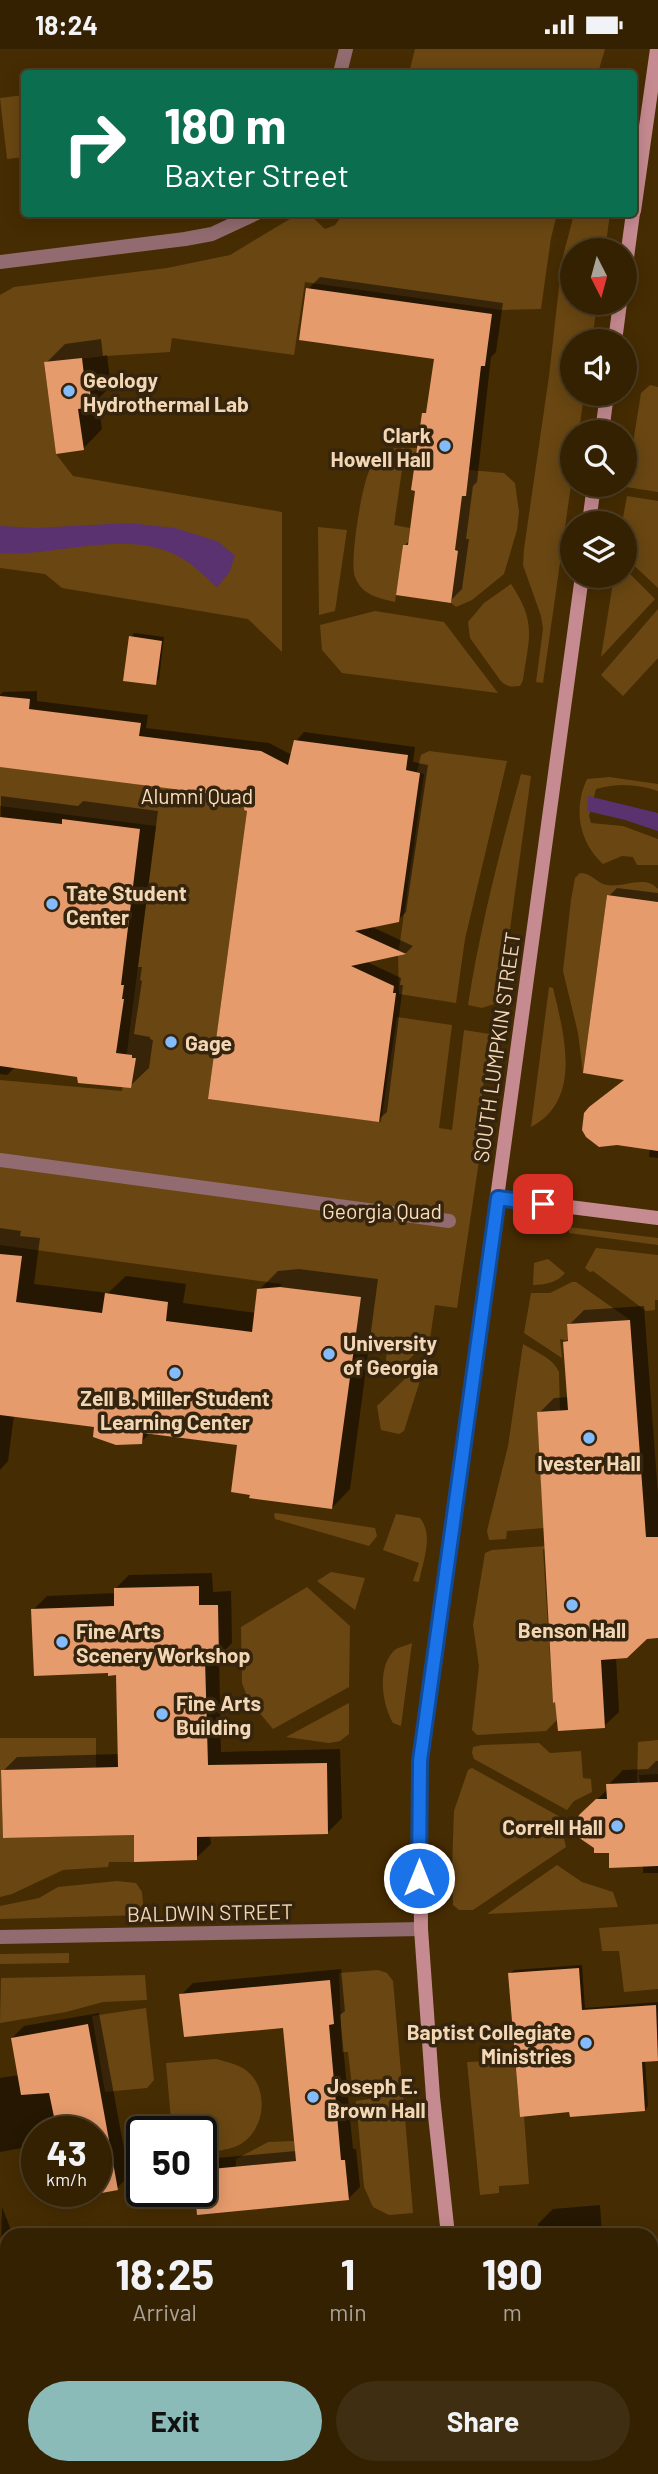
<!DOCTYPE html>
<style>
:root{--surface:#342102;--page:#3f2e11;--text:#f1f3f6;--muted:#a9a399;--line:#4e3e24;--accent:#8bbbb9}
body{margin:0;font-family:Barlow,sans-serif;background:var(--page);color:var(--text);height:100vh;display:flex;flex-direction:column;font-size:26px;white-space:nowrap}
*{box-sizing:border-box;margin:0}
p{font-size:23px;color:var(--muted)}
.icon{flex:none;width:38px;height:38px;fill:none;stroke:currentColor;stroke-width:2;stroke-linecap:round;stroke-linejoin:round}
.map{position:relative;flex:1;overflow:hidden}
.drawer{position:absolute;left:0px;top:2179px;width:658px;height:247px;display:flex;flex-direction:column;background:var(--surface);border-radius:21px 21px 0 0;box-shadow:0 4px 18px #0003,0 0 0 2px var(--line)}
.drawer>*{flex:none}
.guide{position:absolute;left:21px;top:21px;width:616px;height:147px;border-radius:7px;box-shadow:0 4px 18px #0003,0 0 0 2px var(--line);background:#0b6e4f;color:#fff;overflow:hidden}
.needle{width:46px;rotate:174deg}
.controls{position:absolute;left:560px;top:189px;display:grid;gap:14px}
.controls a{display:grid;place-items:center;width:77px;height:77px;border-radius:50%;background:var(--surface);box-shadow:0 4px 18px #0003,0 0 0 2px var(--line);font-size:35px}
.speed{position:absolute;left:21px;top:2067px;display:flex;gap:14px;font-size:35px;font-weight:700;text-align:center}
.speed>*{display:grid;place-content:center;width:91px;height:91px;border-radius:50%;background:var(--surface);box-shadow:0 4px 18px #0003,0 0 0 2px var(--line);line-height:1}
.speed small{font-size:18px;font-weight:400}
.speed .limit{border:4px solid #111;border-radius:10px;background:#fff;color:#111}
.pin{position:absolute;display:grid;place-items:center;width:60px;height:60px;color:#fff;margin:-30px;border-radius:14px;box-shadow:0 4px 10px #0006}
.me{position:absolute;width:77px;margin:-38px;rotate:0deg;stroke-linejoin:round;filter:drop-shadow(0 0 5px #0008)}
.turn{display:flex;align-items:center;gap:24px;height:147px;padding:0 28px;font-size:32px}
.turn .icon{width:91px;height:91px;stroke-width:2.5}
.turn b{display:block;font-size:49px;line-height:60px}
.eta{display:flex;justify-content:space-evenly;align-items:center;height:119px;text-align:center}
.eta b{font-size:42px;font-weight:700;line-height:49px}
.cta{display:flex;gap:14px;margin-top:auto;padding:14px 28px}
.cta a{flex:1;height:80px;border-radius:42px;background:var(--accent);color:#111;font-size:28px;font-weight:700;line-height:80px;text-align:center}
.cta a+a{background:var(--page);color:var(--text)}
.status{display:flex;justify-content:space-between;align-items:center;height:49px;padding:0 35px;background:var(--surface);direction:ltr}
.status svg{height:19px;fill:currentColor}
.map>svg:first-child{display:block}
.green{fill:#6a4712}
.water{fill:#59326f}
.shadow{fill:#0007}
.building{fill:#e69b6c}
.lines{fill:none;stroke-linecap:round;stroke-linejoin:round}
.pedestrian{stroke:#916b6f;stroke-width:14}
.minor{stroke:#916b6f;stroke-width:14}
.tertiary{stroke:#916b6f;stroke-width:14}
.secondary{stroke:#c68b91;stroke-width:14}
.route-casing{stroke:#114b97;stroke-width:18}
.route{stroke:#1a73e8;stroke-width:12}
.poi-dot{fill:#84bcfb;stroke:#35240e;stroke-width:2.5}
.labels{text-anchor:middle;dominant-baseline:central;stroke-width:7;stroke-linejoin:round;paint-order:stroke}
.poi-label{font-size:21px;font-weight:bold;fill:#f3d7b5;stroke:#35240e;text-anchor:start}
.park-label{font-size:21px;fill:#fbdfbd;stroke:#35240e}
.street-label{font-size:21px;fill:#f3d7b5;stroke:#35240e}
</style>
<div class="status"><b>18:24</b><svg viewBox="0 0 49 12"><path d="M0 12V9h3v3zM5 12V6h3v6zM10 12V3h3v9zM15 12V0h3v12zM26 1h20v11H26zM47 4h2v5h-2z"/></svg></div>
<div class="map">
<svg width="658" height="2425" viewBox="0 0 658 2425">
<rect width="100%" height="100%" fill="#462c02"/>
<!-- green -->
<g class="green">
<polygon points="415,0 605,0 598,24 409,24"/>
<polygon points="24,46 24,108 7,110 0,49"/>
<polygon points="298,165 309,165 325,180 335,176 343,165 557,165 551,189 541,260 502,261 305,233 294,306 172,289 170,303 105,307 44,314 56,405 73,427 282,463 282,603 248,570 62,539 45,525 0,519 0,246 14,238 167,219 230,206"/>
<polygon points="574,165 610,165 605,201 572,201 572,254 597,254 592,292 572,292 572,345 584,345 579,383 572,383 572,429 543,634 536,633 543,580 541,567 523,516 524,500 549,327 562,211"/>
<polygon points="650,336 658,338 658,443 626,438 641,344"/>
<path d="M395 399H417L416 408 404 407 394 476 410 479 408 496H403L395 553C378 549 362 546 355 528 349 514 362 434 370 420 375 409 385 404 395 399Z"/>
<polygon points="469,421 504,424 515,434 519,463 517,481 504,525 472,551 456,558 451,554 458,502 455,501 462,447 466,447"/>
<polygon points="627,447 658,452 658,539 625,508 625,474 622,474"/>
<polygon points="318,478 347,481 335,562 319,566"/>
<polygon points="625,520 655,550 601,608 614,527 625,527"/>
<path d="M511 535C537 574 529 588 523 631L520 637C512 638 506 638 500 631L470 589 468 573 484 554Z"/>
<polygon points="658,560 658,609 623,647 601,626"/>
<polygon points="375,562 444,573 498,644 342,624 322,601 320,576"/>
<polygon points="0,667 255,703 208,1050 381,1073 397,968 452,976 439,1079 452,1081 464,981 490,985 477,1084 483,1085 457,1259 435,1256 430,1290 393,1326 385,1324 387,1299 354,1294 360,1248 280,1238 282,1235 0,1196 0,1031 122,1042 156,777 0,757"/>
<polygon points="429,702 507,712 465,890 456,954 399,945 398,907 424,725 417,723 421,706"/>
<path d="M521 725 531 727 500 953 482 959 468 956C480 878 500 801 521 725Z"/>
<path d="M609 728 658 735V742C636 735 618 734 596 740L589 767 591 774 623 777 658 790V816H637L633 808 622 807 603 815C579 793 573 760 587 730Z"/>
<path d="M580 824C592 824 596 834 607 836 624 839 645 825 658 840V853L607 846 583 1024 578 984 563 922 571 851 575 829Z"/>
<path d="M549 938 553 939C564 985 583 1051 531 1078Z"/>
<polygon points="569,1178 658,1189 658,1196 569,1184"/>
<polygon points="596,1199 658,1206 658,1251 655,1251 655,1261 646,1262 593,1222 590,1223 585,1219"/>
<path d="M548 1210 565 1224C558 1233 545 1236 533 1236L534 1214Z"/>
<polygon points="572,1233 576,1233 630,1271 567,1275 568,1292 560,1290 562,1309 524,1284 531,1244 550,1244"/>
<path d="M523 1295C536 1303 553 1309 559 1323L560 1362 537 1364 544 1479 507 1482 506 1490 489 1491 487 1482 508 1397Z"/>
<polygon points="420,1315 425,1316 404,1382 399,1385 381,1381 377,1357"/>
<polygon points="276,1464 375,1479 377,1487 369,1497 275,1470 274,1465"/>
<path d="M396 1465 420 1469C434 1486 423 1512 419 1533L413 1532 419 1514 383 1501Z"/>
<polygon points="546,1497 543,1501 553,1653 555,1653 557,1671 546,1682 477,1686 472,1681 479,1617 473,1576 485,1504 492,1501"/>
<polygon points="331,1523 365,1529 355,1561 317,1532"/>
<polygon points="307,1538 350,1577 349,1638 273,1680 248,1650 242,1634 241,1578"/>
<path d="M412 1594 401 1677 393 1674C382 1655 376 1616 396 1600 400 1598 408 1596 412 1594Z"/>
<polygon points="349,1654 349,1685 340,1692 329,1694 286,1688"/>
<polygon points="0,1689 96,1689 96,1719 1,1721 3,1789 134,1786 134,1813 109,1813 108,1818 63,1821 12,1845 0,1848"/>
<polygon points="658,1691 658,1725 639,1726 640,1734 637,1734 638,1693"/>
<polygon points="539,1694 550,1704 581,1702 583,1729 591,1730 592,1743 574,1752 567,1761 474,1710 472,1704 473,1698 482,1696"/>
<polygon points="472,1719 564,1770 562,1781 566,1798 473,1861 459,1861 453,1856 452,1819 454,1762 468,1721"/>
<polygon points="557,1816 582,1833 613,1843 618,1858 487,1865"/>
<polygon points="117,1832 136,1834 142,1843 144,1866 0,1870 0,1857 39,1849 58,1838"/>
<polygon points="658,1875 658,1940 624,1943 619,1902 602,1902 599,1879"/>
<polygon points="69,1904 69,1914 0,1915 0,1905"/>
<polygon points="378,1921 387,1924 393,1932 402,2035 352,2037 348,2003 342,2003 339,1924"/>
<polygon points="145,1926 147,1951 103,1953 66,1963 0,1974 1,1929"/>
<polygon points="146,1959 154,2031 147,2039 105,2043 92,1967"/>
<path d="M216 2010C227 2013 238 2015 247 2022 270 2041 265 2082 239 2096 227 2102 214 2102 201 2103V2082H172L166 2014Z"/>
<polygon points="515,2011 520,2067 524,2067 529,2135 499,2137 499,2144 480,2146 467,2013"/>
<polygon points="403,2045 413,2164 389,2166 373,2158 364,2138 356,2052"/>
<polygon points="294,2092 296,2112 236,2118 236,2110 268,2093"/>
</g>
<!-- water -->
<g class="water">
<path d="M128 474 175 479 219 493 235 507 229 524 217 538C206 529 195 517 183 510 128 477 59 509 0 504V477L36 479Z"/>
<polygon points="588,747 658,764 658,782 625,771 587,762"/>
</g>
<!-- shadow -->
<g class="shadow">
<polygon points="320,228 503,254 496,303 491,308 477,433 473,437 466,490 469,490 462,540 450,552 405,496 410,491 424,365 429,360 436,308 308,240"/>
<polygon points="101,290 103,307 107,306 111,337 98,350 102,380 83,400 46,314 65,295"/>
<polygon points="134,584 164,588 159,630 155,634 131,588"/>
<polygon points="37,642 37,652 148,666 146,679 269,694 292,706 296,692 304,683 415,698 413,713 428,716 406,863 398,871 370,877 413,897 406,904 365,912 401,929 400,936 403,936 387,1063 378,1071 249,760 247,748 0,717 0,646 3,643"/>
<polygon points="1,747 78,757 83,752 158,762 138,918 142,918 140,931 142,932 134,985 150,988 150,990 153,991 149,1019 130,1037 15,1018 7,1026 0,1025"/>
<polygon points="617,839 658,844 658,1109 649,1108 650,1099 590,1059 625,1030 609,847"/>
<polygon points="0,1179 21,1182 20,1187 40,1189 34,1235 108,1244 126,1227 186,1235 183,1254 256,1264 259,1241 278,1222 299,1220 378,1230 350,1440 332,1459 239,1394 151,1383 141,1393 96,1376 14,1366 8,1412 0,1421"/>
<polygon points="644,1257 658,1446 658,1588 646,1588 616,1608 619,1663 604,1677 539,1364 554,1349 569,1348 565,1293 569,1289 569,1276 584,1261"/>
<polygon points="212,1524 213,1543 231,1542 232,1594 219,1607 221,1703 340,1700 342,1769 328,1783 210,1786 211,1795 196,1809 135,1785 3,1722 17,1708 120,1705 118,1625 33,1561 47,1547 116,1544 115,1540 129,1526"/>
<polygon points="656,1712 658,1712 658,1824 643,1824 643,1816 610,1802 580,1767 608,1740 608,1736 623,1721 648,1720"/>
<polygon points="582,1916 585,1959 658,1953 658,2010 645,2011 648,2057 645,2061 510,1925 514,1921"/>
<polygon points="341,1920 345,1962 340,1966 353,2100 356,2100 360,2138 348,2150 196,2142 201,2142 201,2115 206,2110 296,2102 285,1977 181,1946 193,1934"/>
<polygon points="99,1964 129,2127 117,2139 42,2152 40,2142 96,2142 96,2082 37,2082 37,2113 35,2113 32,2097 0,2103 0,2029 19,2026 12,1989 24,1977"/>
<polygon points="600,2156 602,2186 539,2186 538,2175 553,2160"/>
<polygon points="2,2158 13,2186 7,2186 7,2239 0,2242"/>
<polygon points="24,2181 26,2186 14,2186"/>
<polygon points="651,2230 658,2230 658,2289 651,2290"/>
<polygon points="7,2292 7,2418 184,2418 187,2425 0,2425 0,2295"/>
<polygon points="297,2418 382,2418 383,2425 298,2425"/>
</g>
<!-- building -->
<g class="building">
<polygon points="306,239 492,265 485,317 481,317 466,447 462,447 455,501 458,502 451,554 396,546 403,496 408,496 415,442 411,441 422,364 426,364 434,310 299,291"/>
<polygon points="82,309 84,326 88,325 92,358 78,360 84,401 56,405 44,313"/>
<polygon points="129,587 162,592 156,636 123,632"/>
<polygon points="0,647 30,650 29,660 141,674 139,687 261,702 288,716 294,691 408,706 406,721 420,724 399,873 355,882 406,905 351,917 394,937 393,944 396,944 379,1073 208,1050 247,762 244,761 245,749 0,718"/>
<polygon points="0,768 62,775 62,770 140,780 121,936 124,936 122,950 124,950 116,1004 132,1006 132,1009 136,1009 131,1039 78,1034 77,1028 0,1017"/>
<polygon points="607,846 658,853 658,1102 617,1096 599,1098 586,1088 582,1081 584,1064 589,1058 624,1031 583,1024"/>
<polygon points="0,1205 22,1207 16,1253 102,1264 105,1244 168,1253 166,1272 252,1283 257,1240 280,1238 361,1248 332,1460 249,1449 250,1446 231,1443 237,1396 143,1384 142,1395 116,1396 93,1388 94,1378 0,1366"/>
<polygon points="630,1271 646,1488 658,1488 658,1589 647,1590 627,1609 601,1611 605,1679 558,1682 555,1653 553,1654 537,1363 568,1361 563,1293 568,1292 567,1275"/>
<polygon points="199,1537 199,1556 218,1556 219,1609 205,1610 208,1716 327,1714 328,1785 197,1788 197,1811 134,1813 134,1786 3,1789 1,1721 118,1718 116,1626 108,1627 108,1624 34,1627 31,1560 114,1557 114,1539"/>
<polygon points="658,1733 658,1817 609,1819 609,1804 594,1804 594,1799 578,1788 575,1781 579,1766 596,1750 607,1750 606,1735"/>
<polygon points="579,1919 582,1961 656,1956 658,2012 642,2013 645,2062 570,2068 569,2063 520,2068 508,1924"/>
<polygon points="330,1931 334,1975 329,1976 341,2111 345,2111 349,2151 197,2166 195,2142 201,2142 201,2121 296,2112 283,1979 184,1988 179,1945"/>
<polygon points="88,1975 118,2141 96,2145 96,2083 104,2082 57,2082 49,2044 21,2046 11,1989"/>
</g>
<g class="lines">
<!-- pedestrian -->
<polyline class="pedestrian" points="0,1111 449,1172"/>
<!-- minor -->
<g class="minor">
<polyline points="340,24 346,0"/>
<polyline points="0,213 185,190 212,185 257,164"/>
</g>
<!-- tertiary -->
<polyline class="tertiary" points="0,1888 421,1880"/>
<!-- secondary -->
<g class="secondary">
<polyline points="634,162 657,0"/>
<polyline points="625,223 633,164"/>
<polyline points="615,292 620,254"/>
<polyline points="602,383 607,345"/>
<polyline points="589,474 594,436"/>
<polyline points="498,1149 658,1169"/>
<polyline points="448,2186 433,2048 421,1880 420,1712 582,527"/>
<polyline points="469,2418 470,2425"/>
</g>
</g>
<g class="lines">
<!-- route casing -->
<g class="route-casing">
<polyline id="route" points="419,1829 420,1712 498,1149 543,1155"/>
</g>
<!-- route -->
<use href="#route" class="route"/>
</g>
<!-- markers -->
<g class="poi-dot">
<circle cx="69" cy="342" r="7"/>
<circle cx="445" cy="397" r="7"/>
<circle cx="52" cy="855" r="7"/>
<circle cx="171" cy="993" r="7"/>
<circle cx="329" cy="1305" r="7"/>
<circle cx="175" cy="1324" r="7"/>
<circle cx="589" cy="1389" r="7"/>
<circle cx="572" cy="1556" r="7"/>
<circle cx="62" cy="1593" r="7"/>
<circle cx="162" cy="1665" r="7"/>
<circle cx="617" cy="1777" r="7"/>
<circle cx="586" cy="1994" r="7"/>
<circle cx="313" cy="2048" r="7"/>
</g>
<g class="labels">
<!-- poi labels -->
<g class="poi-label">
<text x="83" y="330">Geology<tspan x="83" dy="24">Hydrothermal Lab</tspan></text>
<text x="431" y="385" text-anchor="end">Clark<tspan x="431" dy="24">Howell Hall</tspan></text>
<text x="66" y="843">Tate Student<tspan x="66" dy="24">Center</tspan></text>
<text x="185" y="993">Gage</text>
<text x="343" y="1293">University<tspan x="343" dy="24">of Georgia</tspan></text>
<text x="175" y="1348" text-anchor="middle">Zell B. Miller Student<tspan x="175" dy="24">Learning Center</tspan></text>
<text x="589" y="1413" text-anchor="middle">Ivester Hall</text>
<text x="572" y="1580" text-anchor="middle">Benson Hall</text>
<text x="76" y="1581">Fine Arts<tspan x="76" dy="24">Scenery Workshop</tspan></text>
<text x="176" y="1653">Fine Arts<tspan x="176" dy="24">Building</tspan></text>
<text x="603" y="1777" text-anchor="end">Correll Hall</text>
<text x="572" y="1982" text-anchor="end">Baptist Collegiate<tspan x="572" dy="24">Ministries</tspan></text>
<text x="327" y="2036">Joseph E.<tspan x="327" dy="24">Brown Hall</tspan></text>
</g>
<!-- park labels -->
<g class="park-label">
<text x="197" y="746">Alumni Quad</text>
<text x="382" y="1161">Georgia Quad</text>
</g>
<!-- street labels -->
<g class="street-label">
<text transform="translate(496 998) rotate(-82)">SOUTH LUMPKIN STREET</text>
<text transform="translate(210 1863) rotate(-1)">BALDWIN STREET</text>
</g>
</g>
</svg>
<div class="controls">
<a><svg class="needle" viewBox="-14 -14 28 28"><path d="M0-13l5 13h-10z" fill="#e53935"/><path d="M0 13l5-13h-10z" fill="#a9a399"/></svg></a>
<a><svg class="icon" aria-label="sound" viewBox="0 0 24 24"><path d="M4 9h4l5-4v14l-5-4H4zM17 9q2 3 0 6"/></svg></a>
<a><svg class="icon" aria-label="search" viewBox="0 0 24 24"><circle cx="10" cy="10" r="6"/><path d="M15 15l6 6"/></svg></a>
<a><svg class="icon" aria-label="layers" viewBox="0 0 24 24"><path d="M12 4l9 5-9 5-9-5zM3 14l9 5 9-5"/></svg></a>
</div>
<div class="speed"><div>43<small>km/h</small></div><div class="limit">50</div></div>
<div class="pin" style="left:543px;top:1155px;background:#d93025"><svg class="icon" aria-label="arrive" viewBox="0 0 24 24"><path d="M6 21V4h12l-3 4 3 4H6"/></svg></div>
<svg class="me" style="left:419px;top:1829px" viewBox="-20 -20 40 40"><circle r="17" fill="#1a73e8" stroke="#fff" stroke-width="3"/><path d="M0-11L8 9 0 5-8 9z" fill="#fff"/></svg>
<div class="guide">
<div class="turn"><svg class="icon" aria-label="right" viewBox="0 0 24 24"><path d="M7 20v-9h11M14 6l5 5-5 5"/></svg><div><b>180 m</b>Baxter Street</div></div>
</div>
<section class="drawer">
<div class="eta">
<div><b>18:25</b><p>Arrival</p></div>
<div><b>1</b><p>min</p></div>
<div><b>190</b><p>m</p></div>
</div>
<div class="cta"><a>Exit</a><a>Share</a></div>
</section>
</div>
